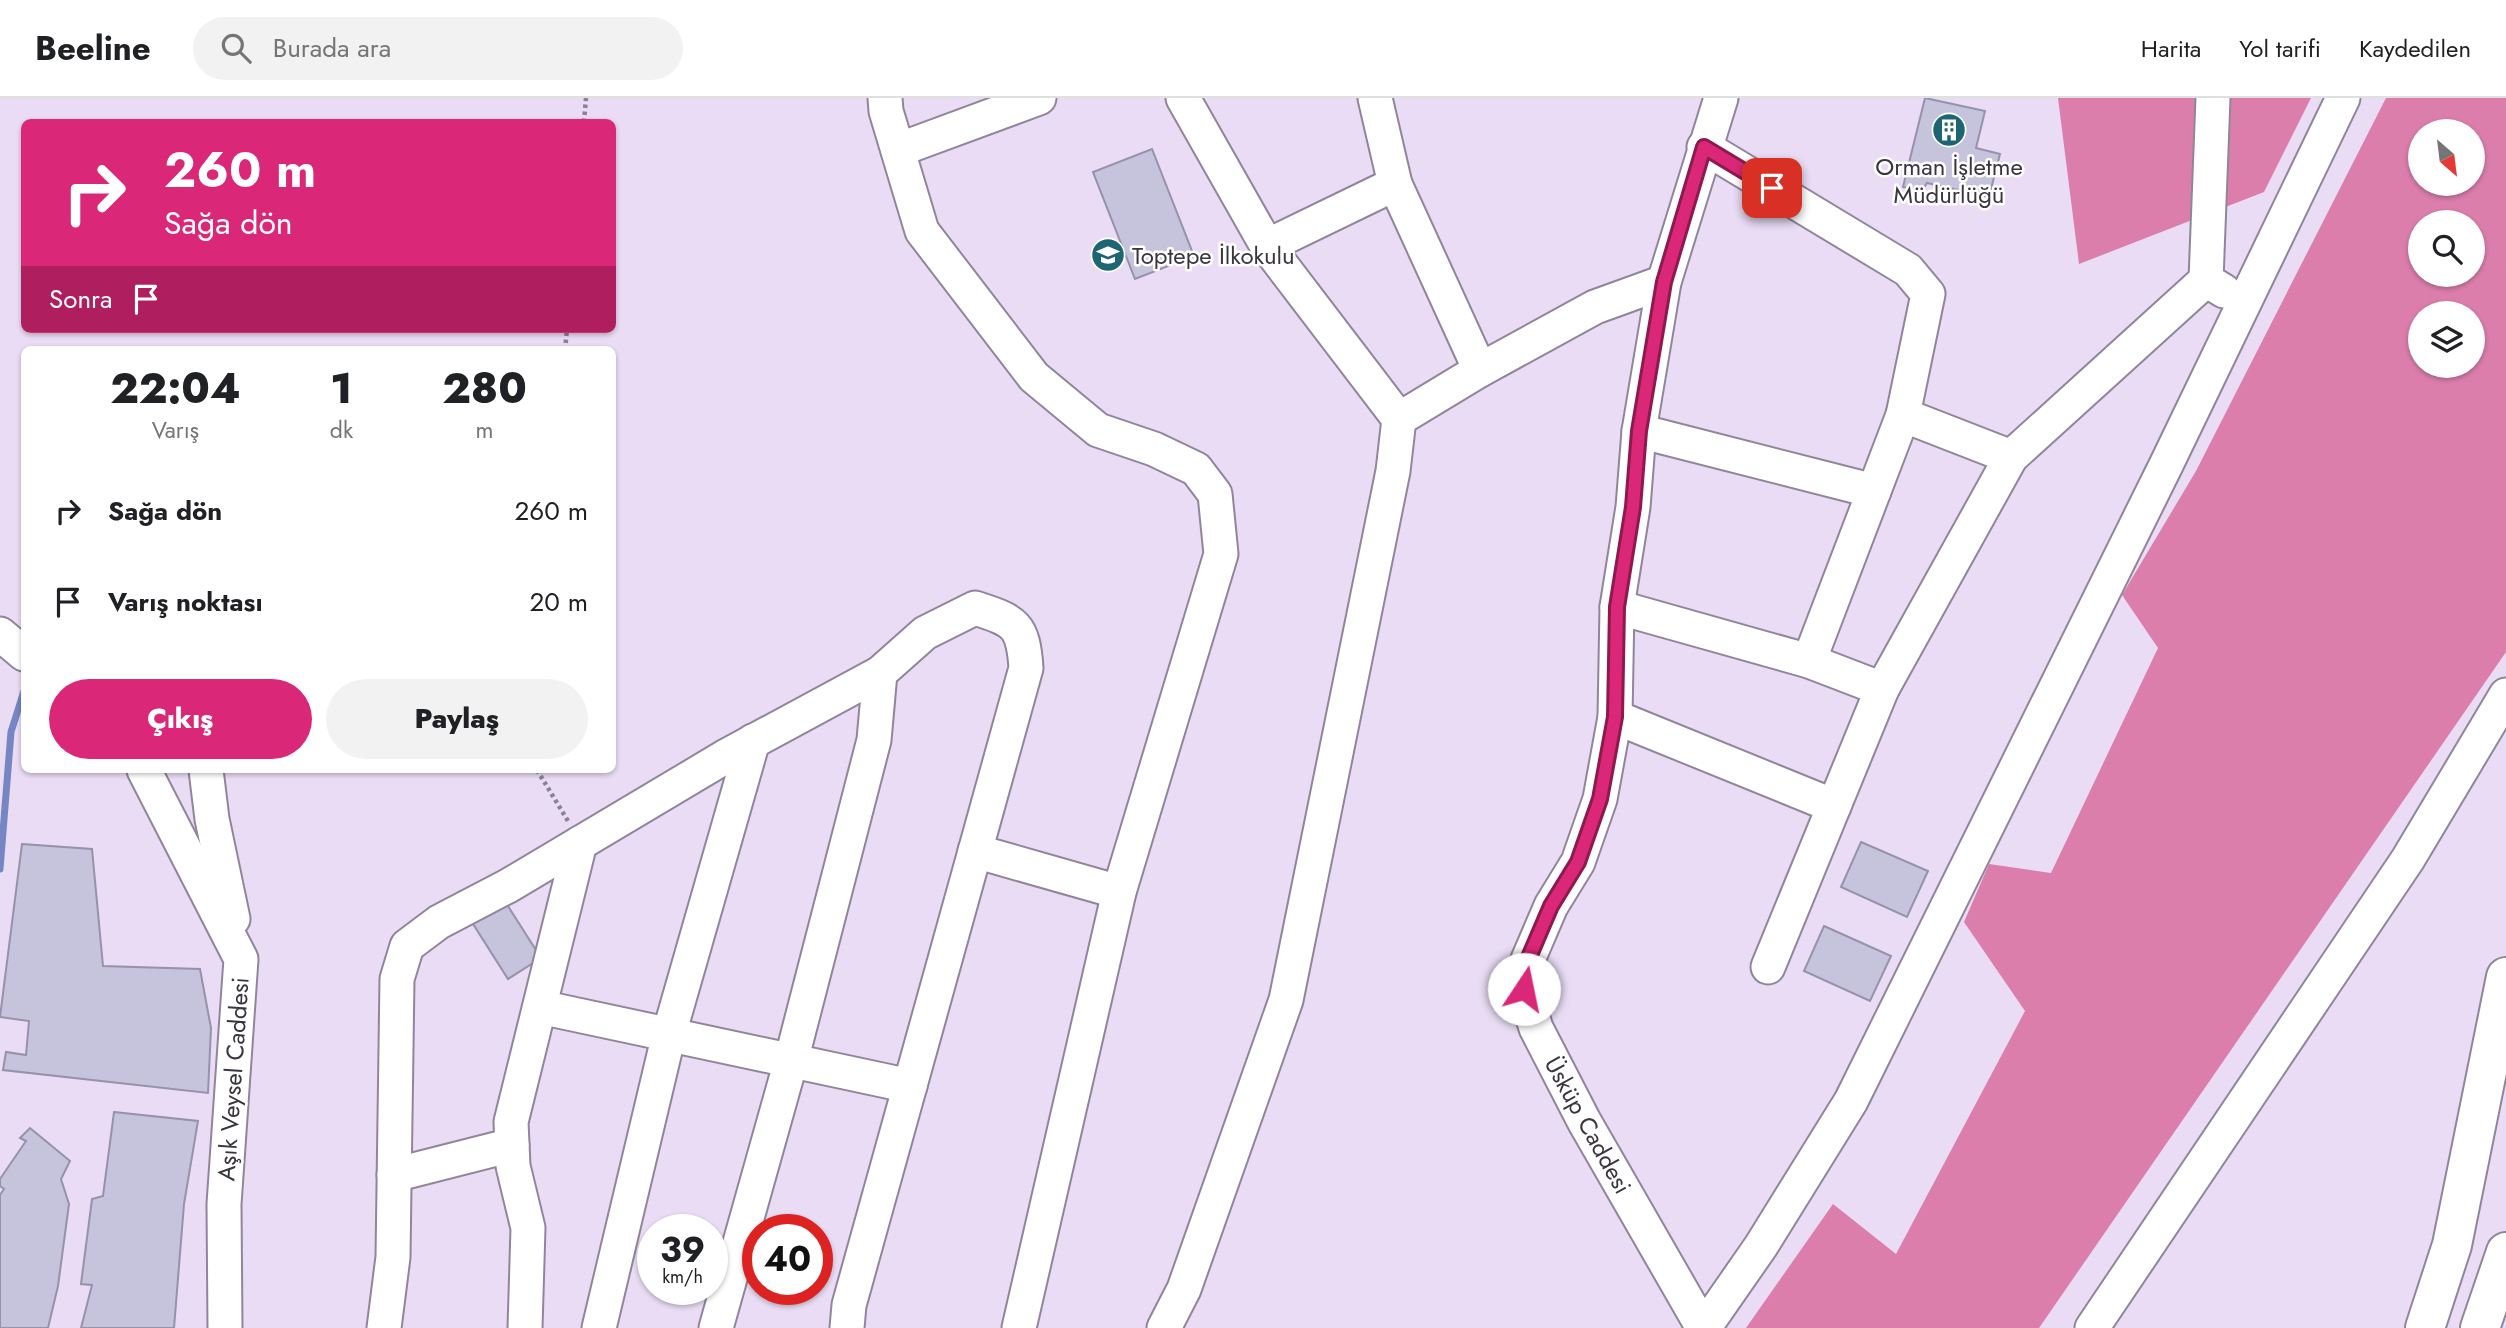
<!DOCTYPE html>
<html lang="tr">
<meta charset="utf-8">
<style>
:root{--surface:#fff;--page:#f2f2f2;--text:#202124;--muted:#757577;--line:#e0e0e0;--accent:#db2777}
body{margin:0;font-family:Jost,sans-serif;background:var(--page);color:var(--text);height:100vh;display:flex;flex-direction:column;font-size:26px;white-space:nowrap}
*{box-sizing:border-box;margin:0}
p{font-size:23px;color:var(--muted)}
.icon{flex:none;width:38px;height:38px;fill:none;stroke:currentColor;stroke-width:2;stroke-linecap:round;stroke-linejoin:round}
.map{position:relative;flex:1;overflow:hidden}
.panel{position:absolute;left:21px;top:248px;width:595px;height:427px;display:flex;flex-direction:column;background:var(--surface);border-radius:10px;box-shadow:0 2px 5px #0004}
.panel>*{flex:none}
.guide{position:absolute;left:21px;top:21px;width:595px;height:214px;border-radius:10px;box-shadow:0 2px 5px #0004;background:#db2777;color:#fff;overflow:hidden}
.needle{width:46px;rotate:152deg}
.controls{position:absolute;left:2408px;top:21px;display:grid;gap:14px}
.controls a{display:grid;place-items:center;width:77px;height:77px;border-radius:50%;background:var(--surface);box-shadow:0 2px 5px #0004;font-size:35px}
.speed{position:absolute;left:637px;top:1116px;display:flex;gap:14px;font-size:35px;font-weight:700;text-align:center}
.speed>*{display:grid;place-content:center;width:91px;height:91px;border-radius:50%;background:var(--surface);box-shadow:0 2px 5px #0004;line-height:1}
.speed small{font-size:18px;font-weight:400}
.speed .limit{border:10px solid #d22;background:#fff;color:#111}
.pin{position:absolute;display:grid;place-items:center;width:60px;height:60px;color:#fff;margin:-30px;border-radius:14px;box-shadow:0 4px 10px #0006}
.me{position:absolute;width:77px;margin:-38px;rotate:11deg;stroke-linejoin:round;filter:drop-shadow(0 0 5px #0008)}
.turn{display:flex;align-items:center;gap:24px;height:147px;padding:0 28px;font-size:32px}
.turn .icon{width:91px;height:91px;stroke-width:2.5}
.turn b{display:block;font-size:49px;line-height:60px}
.then{display:flex;align-items:center;height:66px;padding:0 28px;background:#0003;gap:14px;font-size:26px}
.eta{display:flex;justify-content:space-evenly;align-items:center;height:119px;text-align:center}
.eta b{font-size:42px;font-weight:800;line-height:49px}
.button{display:flex;gap:14px;margin-top:auto;padding:14px 28px}
.button a{flex:1;height:80px;border-radius:42px;background:var(--accent);color:#fff;font-size:28px;font-weight:800;line-height:80px;text-align:center}
.button a+a{background:var(--page);color:var(--text)}
ul{padding:0;list-style:none}
li{display:flex;align-items:center;gap:21px;height:91px;padding:0 28px}
li div{flex:1}
li b{display:block;font-size:26px}
li em{font-style:normal}
header{display:flex;align-items:center;gap:42px;box-sizing:border-box;height:98px;padding:0 35px;background:var(--surface);border-bottom:2px solid var(--line)}
header strong{font-size:33px}
nav{display:flex;gap:38px;margin-inline-start:auto;font-size:24px}
.search{width:490px;height:63px;background:var(--page);display:flex;align-items:center;gap:18px;box-sizing:border-box;padding:0 24px;border-radius:38px;color:var(--muted);font-size:26px}
.map>svg:first-child{display:block}
.forest{fill:#db7eac;fill-rule:evenodd}
.lines{fill:none;stroke-linecap:round;stroke-linejoin:round}
.stream{stroke:#7686c4;stroke-width:7}
.building{fill:#c6c3dd;stroke:#9592aa;stroke-width:2}
.minor-casing{stroke:#91859b;stroke-width:37}
.major-casing{stroke:#91859b;stroke-width:42}
.path{stroke:#8a8292;stroke-width:4.5;stroke-dasharray:3.5 3.5;stroke-linecap:butt}
.minor{stroke:#fff;stroke-width:33}
.major{stroke:#fff;stroke-width:38}
.route-casing{stroke:#8e194d;stroke-width:18}
.route{stroke:#db2777;stroke-width:12}
.labels{text-anchor:middle;dominant-baseline:central;stroke-width:5;stroke-linejoin:round;paint-order:stroke}
.poi-label{font-size:24px;fill:#3a353e;stroke:#fff}
.street-label{font-size:24px;fill:#3a353e;stroke:#fff}
</style>
<header>
<strong>Beeline</strong>
<div class="search"><svg class="icon" aria-label="search" viewBox="0 0 24 24"><circle cx="10" cy="10" r="6"/><path d="M15 15l6 6"/></svg>Burada ara</div>
<nav><a>Harita</a><a>Yol tarifi</a><a>Kaydedilen</a></nav>
</header>
<div class="map">
<svg width="2506" height="1230" viewBox="0 0 2506 1230">
<rect width="100%" height="100%" fill="#e9dcf4"/>
<!-- forest -->
<g class="forest">
<polygon points="2058,0 2311,0 2264,94 2079,166"/>
<path d="M2386 0H2506V554L2039 1230H1746L1833 1106 1896 1156 2025 913 1964 824 1989 766 2051 775 2158 550 2122 497 2196 373ZM2420 33H2473V86H2420ZM2420 124H2473V177H2420ZM2420 215H2473V268H2420Z"/>
</g>
<g class="lines">
<!-- stream -->
<polyline class="stream" points="0,771 11,634 24,593"/>
</g>
<!-- building -->
<g class="building">
<polygon points="1925,0 1985,13 1976,50 2000,56 1989,99 1927,85 1922,93 1903,89"/>
<polygon points="1152,51 1194,158 1135,181 1093,74"/>
<polygon points="1861,744 1928,773 1907,819 1841,789"/>
<polygon points="22,746 92,751 103,868 200,871 211,930 208,995 3,972 6,954 26,957 29,923 0,919"/>
<polygon points="501,797 541,860 508,881 468,818"/>
<polygon points="1824,828 1891,858 1870,903 1804,873"/>
<polygon points="114,1014 198,1023 184,1106 174,1230 81,1230 92,1187 81,1186 92,1101 103,1098"/>
<polygon points="30,1030 70,1063 61,1081 69,1106 58,1188 48,1230 0,1230 0,1097 4,1091 0,1088 0,1081 26,1043 20,1040"/>
</g>
<g class="lines">
<!-- minor casing -->
<g class="minor-casing">
<g id="minor">
<polyline points="885,0 886,13 922,133 1034,279 1098,332 1154,351 1196,371 1215,396 1221,456 1119,794 1019,1230"/>
<polyline points="1375,0 1395,86 1480,272"/>
<polyline points="2213,0 2206,182 2224,193"/>
<polyline points="1704,49 1908,172 1928,196 1903,317 1809,563"/>
<polyline points="898,52 1039,0"/>
<polyline points="1267,148 1395,86"/>
<polyline points="1903,317 2011,359"/>
<polyline points="1399,321 1480,272 1595,209 1664,184"/>
<polyline points="1639,333 1874,393"/>
<polyline points="1617,509 1809,563 1882,591"/>
<polyline points="0,536 24,556"/>
<polyline points="1615,619 1834,708"/>
<polyline points="144,672 241,861 224,1106 225,1230"/>
<polyline points="206,672 212,721 233,821"/>
<polyline points="975,753 1119,794"/>
<polyline points="1768,869 1882,591 2011,359 2206,182"/>
<polyline points="540,909 910,988"/>
<polyline points="394,1077 512,1047"/>
<path d="M384 1230 393 1159 397 881 407 848 439 824 508 788 728 657 880 575 925 535 975 510C1015 523 1023 526 1026 570L849 1207 847 1230"/>
<polyline points="525,1230 528,1130 513,1068 511,1024 580,745"/>
<polyline points="599,1230 669,936 753,643"/>
<polyline points="716,1230 791,963 874,642 880,575"/>
<polyline points="1164,1230 1184,1191 1286,902 1393,373 1399,321 1267,148 1183,0"/>
<polyline points="1703,1230 1584,1023 1536,930 1524,891 1527,864 1551,808 1578,764 1600,701 1615,619 1617,509 1633,409 1639,333 1664,184 1721,0"/>
<polyline points="1704,1230 1761,1148 1851,1003 2167,365 2343,0"/>
<polyline points="2092,1230 2408,761 2506,597"/>
</g>
</g>
<!-- major casing -->
<g class="major-casing">
<g id="major">
<polyline points="2425,1230 2452,1147 2506,879"/>
<polyline points="2480,1230 2506,1154"/>
</g>
</g>
<!-- path -->
<g class="path">
<polyline points="584,24 586,0"/>
<polyline points="565,252 567,231"/>
<polyline points="537,672 568,723"/>
</g>
<!-- minor -->
<use href="#minor" class="minor"/>
<!-- major -->
<use href="#major" class="major"/>
</g>
<g class="lines">
<!-- route casing -->
<g class="route-casing">
<polyline id="route" points="1524,891 1527,864 1551,808 1578,764 1600,701 1615,619 1617,509 1633,409 1639,333 1664,184 1704,49 1772,90"/>
</g>
<!-- route -->
<use href="#route" class="route"/>
</g>
<!-- icons -->
<defs>
<g id="building-disc" transform="scale(1.75)"><circle r="9.5" fill="#1d6573" stroke="#fff"/><path d="M-4-6H4V6H1V3H-1V6H-4ZM-2.5-4.3h1.7v1.8h-1.7ZM.8-4.3h1.7v1.8H.8ZM-2.5-1h1.7V.8h-1.7ZM.8-1h1.7V.8H.8Z" fill="#fff"/></g>
<g id="school-disc" transform="scale(1.75)"><circle r="9.5" fill="#1d6573" stroke="#fff"/><path d="M0-5L7-2L0 1L-7-2ZM-4 1L0 2.5L4 1V4Q0 6-4 4Z" fill="#fff"/></g>
</defs>
<g fill-rule="evenodd">
<use href="#building-disc" x="1949" y="32"/>
<use href="#school-disc" x="1108" y="157"/>
</g>
<g class="labels">
<!-- poi labels -->
<g class="poi-label">
<text x="1949" y="68">Orman İşletme<tspan x="1949" dy="28">Müdürlüğü</tspan></text>
<text x="1132" y="157" text-anchor="start">Toptepe İlkokulu</text>
</g>
<!-- street labels -->
<g class="street-label">
<text transform="translate(233 981) rotate(-86)">Aşık Veysel Caddesi</text>
<text transform="translate(1588 1027) rotate(61)">Üsküp Caddesi</text>
</g>
</g>
</svg>
<div class="controls">
<a><svg class="needle" viewBox="-14 -14 28 28"><path d="M0-13l5 13h-10z" fill="#e53935"/><path d="M0 13l5-13h-10z" fill="#757577"/></svg></a>
<a><svg class="icon" aria-label="search" viewBox="0 0 24 24"><circle cx="10" cy="10" r="6"/><path d="M15 15l6 6"/></svg></a>
<a><svg class="icon" aria-label="layers" viewBox="0 0 24 24"><path d="M12 4l9 5-9 5-9-5zM3 14l9 5 9-5"/></svg></a>
</div>
<div class="speed"><div>39<small>km/h</small></div><div class="limit">40</div></div>
<div class="pin" style="left:1772px;top:90px;background:#d93025"><svg class="icon" aria-label="arrive" viewBox="0 0 24 24"><path d="M6 21V4h12l-3 4 3 4H6"/></svg></div>
<svg class="me" style="left:1524px;top:891px" viewBox="-20 -20 40 40"><circle r="19" fill="#fff"/><path d="M0-13L10 11 0 6-10 11z" fill="#db2777"/></svg>
<div class="guide">
<div class="turn"><svg class="icon" aria-label="right" viewBox="0 0 24 24"><path d="M7 20v-9h11M14 6l5 5-5 5"/></svg><div><b>260 m</b>Sağa dön</div></div>
<div class="then">Sonra<svg class="icon" aria-label="arrive" viewBox="0 0 24 24"><path d="M6 21V4h12l-3 4 3 4H6"/></svg></div>
</div>
<section class="panel">
<div class="eta">
<div><b>22:04</b><p>Varış</p></div>
<div><b>1</b><p>dk</p></div>
<div><b>280</b><p>m</p></div>
</div>
<ul>
<li><svg class="icon" aria-label="right" viewBox="0 0 24 24"><path d="M7 20v-9h11M14 6l5 5-5 5"/></svg><div><b>Sağa dön</b></div><em>260 m</em></li>
<li><svg class="icon" aria-label="arrive" viewBox="0 0 24 24"><path d="M6 21V4h12l-3 4 3 4H6"/></svg><div><b>Varış noktası</b></div><em>20 m</em></li>
</ul>
<div class="button"><a>Çıkış</a><a>Paylaş</a></div>
</section>
</div>
